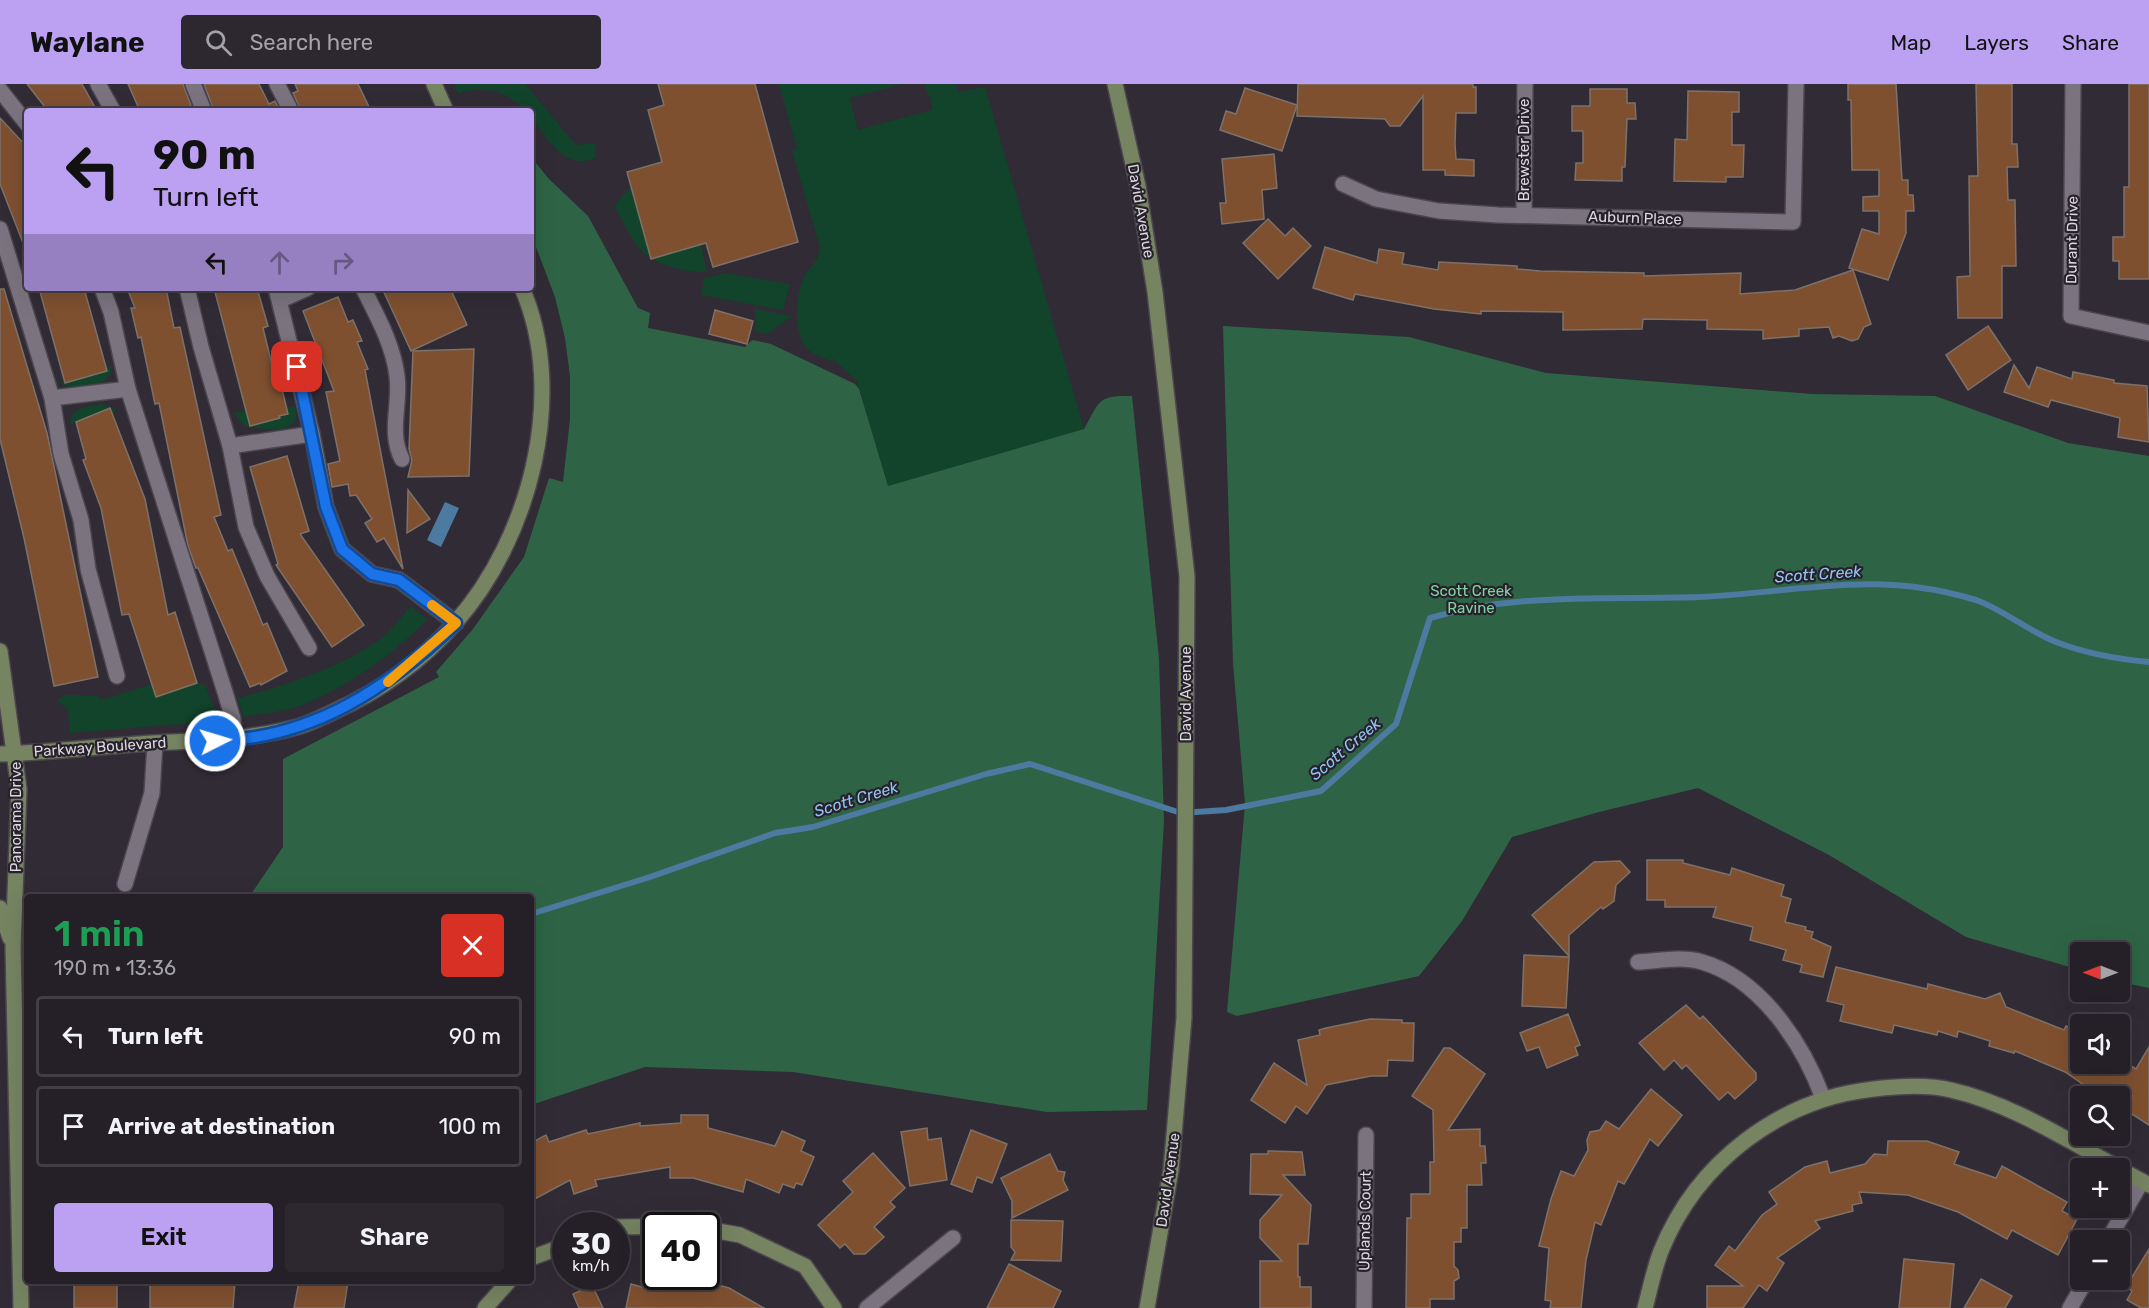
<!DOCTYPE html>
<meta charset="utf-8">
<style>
:root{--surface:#252028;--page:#2d2830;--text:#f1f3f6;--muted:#a3a3a8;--line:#423e45;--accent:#bca0f2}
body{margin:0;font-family:Rubik,sans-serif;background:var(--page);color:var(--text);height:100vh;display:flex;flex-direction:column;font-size:22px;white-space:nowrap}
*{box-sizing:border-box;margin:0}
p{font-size:20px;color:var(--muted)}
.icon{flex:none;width:33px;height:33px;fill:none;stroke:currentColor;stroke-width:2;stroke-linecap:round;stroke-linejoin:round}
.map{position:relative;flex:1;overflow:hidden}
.side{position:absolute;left:24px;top:810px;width:510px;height:390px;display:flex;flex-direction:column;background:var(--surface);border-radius:6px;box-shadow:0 6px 24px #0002,0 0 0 2px var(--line)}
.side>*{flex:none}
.banner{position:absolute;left:24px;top:24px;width:510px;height:183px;border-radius:6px;box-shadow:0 6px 24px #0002,0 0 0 2px var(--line);background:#bca0f2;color:#111;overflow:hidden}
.needle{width:39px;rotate:270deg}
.fabs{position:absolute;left:2070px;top:858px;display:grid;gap:12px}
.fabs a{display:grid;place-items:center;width:60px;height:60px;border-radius:6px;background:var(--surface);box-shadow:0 6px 24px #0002,0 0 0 2px var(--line);font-size:30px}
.speed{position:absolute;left:552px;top:1128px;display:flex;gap:12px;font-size:30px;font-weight:700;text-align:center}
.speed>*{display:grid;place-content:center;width:78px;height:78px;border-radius:50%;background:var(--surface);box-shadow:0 6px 24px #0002,0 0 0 2px var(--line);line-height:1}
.speed small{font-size:15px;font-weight:400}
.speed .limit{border:3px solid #111;border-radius:9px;background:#fff;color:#111}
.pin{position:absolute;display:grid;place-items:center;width:51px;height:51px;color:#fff;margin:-26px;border-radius:12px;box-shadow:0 3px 9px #0006}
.me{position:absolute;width:66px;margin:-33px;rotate:85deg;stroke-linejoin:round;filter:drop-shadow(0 0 4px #0008)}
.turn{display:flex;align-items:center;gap:21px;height:126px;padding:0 30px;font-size:27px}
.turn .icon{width:78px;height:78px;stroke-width:2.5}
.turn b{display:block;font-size:42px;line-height:51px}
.lanes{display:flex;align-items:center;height:57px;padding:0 30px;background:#0003;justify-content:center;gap:30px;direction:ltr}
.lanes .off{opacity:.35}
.round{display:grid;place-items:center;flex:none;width:63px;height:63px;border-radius:6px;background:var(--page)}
.summary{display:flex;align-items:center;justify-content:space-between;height:102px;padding:0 30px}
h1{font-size:36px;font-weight:600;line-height:45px;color:#1e9e55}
.cta{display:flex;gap:12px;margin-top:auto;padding:12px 30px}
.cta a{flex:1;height:69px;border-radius:6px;background:var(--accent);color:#111;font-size:24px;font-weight:600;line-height:69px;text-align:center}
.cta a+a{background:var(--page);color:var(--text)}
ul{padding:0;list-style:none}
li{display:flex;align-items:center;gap:18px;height:81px;margin:0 12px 9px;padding:0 18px;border:3px solid var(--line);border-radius:6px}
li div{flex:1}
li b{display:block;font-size:22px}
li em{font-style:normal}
header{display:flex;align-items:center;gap:36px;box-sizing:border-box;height:84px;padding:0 30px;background:var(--accent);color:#111}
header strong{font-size:28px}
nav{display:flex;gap:33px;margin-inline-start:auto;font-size:21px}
.search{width:420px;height:54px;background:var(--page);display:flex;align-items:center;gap:15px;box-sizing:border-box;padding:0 21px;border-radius:6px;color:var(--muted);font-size:22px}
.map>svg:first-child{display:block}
.green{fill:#11442a}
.forest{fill:#2e6445}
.water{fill:#4d7aa1}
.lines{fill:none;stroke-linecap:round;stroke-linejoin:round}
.stream{stroke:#4d7aa1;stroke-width:6}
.building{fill:#7f5030;stroke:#7d7169;stroke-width:1.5}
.street-casing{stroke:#4b464e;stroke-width:18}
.secondary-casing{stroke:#4b464e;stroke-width:18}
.street{stroke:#7b7480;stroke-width:15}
.secondary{stroke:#768462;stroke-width:15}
.route-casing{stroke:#114b97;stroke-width:15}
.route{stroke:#1a73e8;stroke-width:10}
.slow{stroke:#f59e0b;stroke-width:10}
.labels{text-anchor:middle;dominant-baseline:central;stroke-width:4.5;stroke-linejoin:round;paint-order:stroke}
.street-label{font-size:15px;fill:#dbd7de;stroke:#27212b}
.park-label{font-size:15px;fill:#81d3a2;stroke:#27212b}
.water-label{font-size:16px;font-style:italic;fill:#90c5f3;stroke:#27212b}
</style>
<header>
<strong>Waylane</strong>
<div class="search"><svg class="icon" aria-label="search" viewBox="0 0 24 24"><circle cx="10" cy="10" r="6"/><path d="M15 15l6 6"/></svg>Search here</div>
<nav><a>Map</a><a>Layers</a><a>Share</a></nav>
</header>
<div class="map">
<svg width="2149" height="1224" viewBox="0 0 2149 1224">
<rect width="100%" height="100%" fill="#312b35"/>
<!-- green -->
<g class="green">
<path d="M454 0H525L576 61 591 59 595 61 596 74C565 88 547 54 531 33V27H527C506 7 485 0 458 10Z"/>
<path d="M779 0H903L850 14 858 46 932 26 931 16 924 0H955L958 8 985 3 1084 345 888 402 857 297 830 272 835 279C828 275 817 272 810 267 792 253 795 209 805 191 812 180 819 177 820 163L792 67 797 65Z"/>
<path d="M682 72 706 159 701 161 707 188C686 189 651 180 638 163 629 151 622 136 615 122 625 103 661 79 682 72Z"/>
<polygon points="726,189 790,200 783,226 701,211 704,194"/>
<polygon points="755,225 792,232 767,250 755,247"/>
<path d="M112 281C112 305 75 308 59 299L107 287 106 284Z"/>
<path d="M102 320 117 326 112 328 110 324 70 340C70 323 89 322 102 320Z"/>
<path d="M295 322C305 353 261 346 243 341L234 329 246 326 250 342 280 335 286 324Z"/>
<path d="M411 522 427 536C393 570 348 603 302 621 284 628 262 629 243 633L238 614C286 601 344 583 383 553 394 544 402 531 411 522Z"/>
<path d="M152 600 156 613 197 599 205 601 219 637 70 649 68 625 57 617C67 605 84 615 97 611L100 615H105Z"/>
</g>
<!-- forest -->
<g class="forest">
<path d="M531 73 549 95 588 132 638 224 650 229 648 244 745 263 752 256 771 260 855 300 859 305 888 402 1084 345C1100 317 1097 311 1132 312L1159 575 1164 737 1147 1026 1047 1028 793 988 645 983 531 1021V813H249L283 763V675L439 593 436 588 473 545 524 473 549 394 563 398 570 335V292L565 254 555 213 531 150Z"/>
<polygon points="1223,242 1409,253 1546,289 1812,310 1935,312 2068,359 2149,372 2149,904 2120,898 2120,868 2080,868 2080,886 1966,853 1829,771 1698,704 1599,728 1512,753 1462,837 1419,892 1237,932 1227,928 1245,720 1233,579"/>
</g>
<!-- water -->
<polygon class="water" points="445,418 459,424 441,463 427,456"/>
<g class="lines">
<!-- stream -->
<path class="stream" d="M531 830 650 793 775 749 813 743 986 690 1030 680 1181 729 1226 726 1321 707 1396 640 1430 534C1519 508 1608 516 1700 513 1774 510 1849 493 1922 504 1939 506 1959 511 1976 516 2004 526 2028 547 2056 558 2087 570 2116 575 2149 578"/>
</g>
<!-- building -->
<g class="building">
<polygon points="27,0 82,0 97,27 48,27"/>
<polygon points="128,0 183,0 193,27 140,27"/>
<polygon points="204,0 259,0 269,20 275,17 280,27 214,27"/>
<polygon points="295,0 358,0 371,27 301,27 293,9 298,7"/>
<polygon points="658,0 755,0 798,158 713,183 706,159 651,175 627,88 662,78 648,26 664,21"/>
<polygon points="1298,0 1473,0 1473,3 1476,3 1476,29 1456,29 1455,60 1456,75 1474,76 1474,92 1445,91 1445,86 1423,86 1423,12 1400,42 1390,42 1385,35 1297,32"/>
<polygon points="1848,0 1896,0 1902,96 1908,96 1908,111 1913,111 1914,127 1906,127 1906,149 1888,196 1849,184 1862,145 1879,150 1879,127 1863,127 1863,113 1879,112 1879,86 1852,86 1851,16 1848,16"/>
<polygon points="1976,0 2012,0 2012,60 2017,60 2018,83 2007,83 2008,116 2015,116 2016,182 2002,182 2002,234 1958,234 1957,193 1970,192 1969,92 1978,92"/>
<polygon points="2129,0 2149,0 2149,195 2119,195 2119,177 2113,177 2113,153 2124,153 2124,103 2129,103"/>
<polygon points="1245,4 1297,21 1282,67 1220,46 1226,27 1236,30"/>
<polygon points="1590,5 1627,5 1627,19 1635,19 1636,35 1627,35 1625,83 1622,83 1622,97 1575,96 1576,79 1583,79 1583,47 1572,47 1572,22 1590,22"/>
<polygon points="1688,7 1739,8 1739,28 1732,28 1732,61 1744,61 1743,93 1726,93 1726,98 1674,97 1675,55 1687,56"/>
<polygon points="0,34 27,63 27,163 25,164 0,100"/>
<polygon points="1274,70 1277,104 1262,106 1264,135 1222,140 1220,119 1226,119 1222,75"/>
<polygon points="1268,135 1285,152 1293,144 1311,162 1278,195 1243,159"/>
<polygon points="1325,163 1377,179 1379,165 1404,169 1402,180 1438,186 1439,178 1517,182 1517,185 1540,187 1644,189 1644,192 1741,189 1740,210 1795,206 1853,186 1871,240 1864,243 1858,255 1852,257 1839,252 1833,254 1829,243 1799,245 1799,252 1763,255 1763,246 1707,245 1707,236 1643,235 1642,245 1563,246 1563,228 1481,227 1481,230 1434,225 1355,210 1353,216 1313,204"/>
<polygon points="39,204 84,204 107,287 65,299"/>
<polygon points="127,204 166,204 174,244 180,243 221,431 214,433 228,467 232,465 263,541 267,539 287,587 261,601 260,599 250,603 198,484 196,484 188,462 159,319 155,320 141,253 138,254 131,224 135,224"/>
<polygon points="214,204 257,204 268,242 263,244 272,281 276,280 288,330 279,332 280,334 250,342"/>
<polygon points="382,204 450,204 467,241 411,267"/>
<polygon points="0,205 4,205 47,349 98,593 54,602 24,454 0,355"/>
<polygon points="338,213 348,238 353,236 362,257 357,258 368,285 365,286 403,485 384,454 377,458 365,439 372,435 356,411 350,412 348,400 332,403 328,380 340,377 326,308 334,307 303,227"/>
<polygon points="715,226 753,237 747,260 709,250"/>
<polygon points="1988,242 2011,276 1968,306 1946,271"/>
<polygon points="474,265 469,392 408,393 412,376 409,365 413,267"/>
<polygon points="2014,281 2029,304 2037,283 2072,295 2073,288 2114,296 2114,299 2147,302 2149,358 2118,353 2120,334 2051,316 2048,323 2004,308"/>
<polygon points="110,324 145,415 168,531 175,528 197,599 156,613 129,530 122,531 101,424 83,376 86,375 76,338"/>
<polygon points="287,372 309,447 300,450 364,541 332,563 276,481 278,480 250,383"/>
<polygon points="408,406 430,435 407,449"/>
<polygon points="1647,776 1683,776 1683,779 1730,791 1732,784 1784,801 1781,812 1791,815 1785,838 1806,843 1805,846 1813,848 1811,854 1831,863 1823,893 1800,888 1802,881 1783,876 1786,866 1750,856 1753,843 1713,833 1716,823 1665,823 1665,816 1647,816"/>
<polygon points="1620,777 1630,788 1616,801 1614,817 1603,825 1601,823 1569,851 1569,872 1532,831 1594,778"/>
<polygon points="1524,871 1569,873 1566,924 1522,922"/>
<polygon points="1836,883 1927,905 1928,900 1985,915 2000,909 2006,923 2064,946 2066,942 2080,948 2080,980 2128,980 2136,985 2149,963 2149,1041 2124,1025 2132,1012 2100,1012 2065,988 2015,967 2014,969 1989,962 1990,957 1958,947 1957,953 1938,947 1937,951 1894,941 1892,949 1840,937 1844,921 1827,917"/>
<polygon points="1686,921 1700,935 1703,932 1756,989 1756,996 1735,1015 1728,1008 1719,1016 1686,981 1682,985 1674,976 1664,986 1639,959"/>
<polygon points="1568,930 1580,961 1575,963 1578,971 1547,984 1539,963 1527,967 1520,949"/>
<polygon points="1370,935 1402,936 1402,939 1414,939 1413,977 1388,976 1387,992 1371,992 1326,1001 1307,1030 1296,1022 1285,1039 1251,1016 1274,979 1307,1001 1298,956 1320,951 1319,946 1326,944"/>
<polygon points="1444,964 1450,964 1485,990 1448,1046 1480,1045 1480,1062 1485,1062 1486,1079 1481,1079 1482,1101 1467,1101 1467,1144 1461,1144 1461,1158 1454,1158 1454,1182 1458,1186 1459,1194 1454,1197 1454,1215 1430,1215 1430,1224 1406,1224 1407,1134 1411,1134 1411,1110 1430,1110 1430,1078 1434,1078 1433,1026 1412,1012"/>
<polygon points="1651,1005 1682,1031 1658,1062 1650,1055 1624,1100 1618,1097 1601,1141 1595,1138 1586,1176 1581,1224 1550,1224 1551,1217 1545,1216 1549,1164 1539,1162 1551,1115 1561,1087 1574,1092 1588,1066 1587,1056 1590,1048 1600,1046 1606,1037 1619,1045"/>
<polygon points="681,1031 708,1031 708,1044 775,1062 782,1047 805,1057 801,1067 814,1073 802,1101 796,1099 794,1104 783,1100 779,1109 746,1095 743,1108 693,1094 670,1094 670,1083 595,1096 597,1102 574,1110 570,1096 531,1117 531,1059 546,1051 549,1058 586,1046 588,1050 640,1039 640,1042 681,1039"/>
<polygon points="927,1044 928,1056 941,1054 947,1096 910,1102 901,1048"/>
<polygon points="971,1046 1007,1060 992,1099 977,1093 972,1108 951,1100"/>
<polygon points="1888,1057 1927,1057 1959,1068 1954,1080 1996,1094 2002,1082 2067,1118 2062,1127 2077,1135 2058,1171 2012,1146 2007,1155 1958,1128 1908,1111 1859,1108 1862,1119 1852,1121 1853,1127 1815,1137 1820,1144 1777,1174 1784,1179 1767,1207 1759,1201 1743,1224 1707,1224 1707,1202 1743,1202 1715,1181 1729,1162 1735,1167 1762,1131 1777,1120 1769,1108 1805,1083 1827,1077 1830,1089 1865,1080 1874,1070 1887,1071"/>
<polygon points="1268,1067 1302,1068 1305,1091 1283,1091 1311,1121 1308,1160 1298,1160 1298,1193 1300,1193 1300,1203 1311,1203 1311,1224 1260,1224 1260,1177 1282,1177 1260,1154 1260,1136 1282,1111 1250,1110 1251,1070 1268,1070"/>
<polygon points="873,1069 905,1104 890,1118 895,1123 874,1143 884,1153 865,1170 854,1170 845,1160 840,1164 818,1141 853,1108 843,1097"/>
<polygon points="1050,1070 1058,1087 1065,1088 1063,1096 1068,1106 1012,1134 1012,1117 1001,1094"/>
<polygon points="1011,1136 1063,1137 1061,1177 1011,1176 1015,1168 1011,1163"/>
<polygon points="2149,1165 2149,1224 2141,1224 2127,1216 2132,1207 2126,1203"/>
<polygon points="1904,1175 1954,1180 1950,1224 1899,1224"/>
<polygon points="1009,1180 1061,1207 1053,1224 987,1224"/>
<polygon points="644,1192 685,1192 729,1204 764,1224 626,1224 631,1200 642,1203"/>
<polygon points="1981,1195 2012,1212 2005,1224 1964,1224"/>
<rect x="74" y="1197" width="43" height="27"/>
<polygon points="150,1197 235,1197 233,1224 150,1224"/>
<polygon points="299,1197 348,1197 344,1224 294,1224"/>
<polygon points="592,1201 603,1224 579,1224 573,1210"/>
</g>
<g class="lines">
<!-- street casing -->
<g class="street-casing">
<g id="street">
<polyline points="98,0 113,27"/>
<polyline points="193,0 204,27"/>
<polyline points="277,0 291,27"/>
<polyline points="2073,0 2071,232 2149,249"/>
<polyline points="0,6 27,40"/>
<polyline points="1343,100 1376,115 1439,127 1498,131 1793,138 1796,0"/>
<polyline points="1524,131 1525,0"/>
<polyline points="0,145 52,314 61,370 81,436 88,485 117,592"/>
<polyline points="102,204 111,228 128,305 225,608 233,635 235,656"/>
<polyline points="187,204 201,263 230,362 246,443 267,492 309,564"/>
<polyline points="276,204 312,350 326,423 342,465 372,490 399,496 456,539"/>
<path d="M363 204C377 232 393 260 397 292 401 320 388 348 402 375"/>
<polyline points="281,216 308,204"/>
<polyline points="52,314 128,305"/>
<polyline points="230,362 312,350"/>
<polyline points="125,800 152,709 155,659"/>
<path d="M1638 878C1658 877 1682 872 1702 878 1761 895 1803 960 1823 1014"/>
<polyline points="2108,1156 2142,1097"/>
<polyline points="867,1224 953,1154"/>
<polyline points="1364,1224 1366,1051"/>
<polyline points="2070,1224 2086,1196"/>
</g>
</g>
<!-- secondary casing -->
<g class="secondary-casing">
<g id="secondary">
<polyline points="434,0 446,27"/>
<polyline points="1115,0 1138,102 1155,208 1187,492 1184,934 1171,1086 1147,1224"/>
<polyline points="0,567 19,705 13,863 21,1224"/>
<path d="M0 670C51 668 103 662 154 659 201 656 247 656 293 644 308 641 322 633 335 627 380 607 423 576 455 539 530 455 568 310 522 204"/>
<polyline points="0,824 10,854"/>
<polyline points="2120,1085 2149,1101"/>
<polyline points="616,1143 690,1142"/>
<polyline points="706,1145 740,1151 805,1182 834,1224"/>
<polyline points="531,1174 566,1161"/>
<polyline points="485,1224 509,1197"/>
<path d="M1645 1224C1650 1205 1654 1185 1661 1167 1697 1078 1780 1015 1874 1005 1899 1002 1926 1000 1951 1006 2012 1020 2065 1055 2119 1084"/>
</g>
</g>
<!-- street -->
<use href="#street" class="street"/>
<!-- secondary -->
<use href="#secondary" class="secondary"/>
</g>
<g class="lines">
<!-- route casing -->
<g class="route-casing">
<path id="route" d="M215 657C313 654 387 605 456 539L399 496 372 490 342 465 326 423 297 283"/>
</g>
<!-- route -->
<use href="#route" class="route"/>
<!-- slow -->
<polyline class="slow" points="388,598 456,539 432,521"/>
</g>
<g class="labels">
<!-- street labels -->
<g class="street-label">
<text transform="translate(1524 66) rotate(-90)">Brewster Drive</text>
<text transform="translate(1141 127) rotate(80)">David Avenue</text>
<text transform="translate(1635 134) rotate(2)">Auburn Place</text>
<text transform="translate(2072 156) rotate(-89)">Durant Drive</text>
<text transform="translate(1186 610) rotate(-90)">David Avenue</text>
<text transform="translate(100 663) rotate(-4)">Parkway Boulevard</text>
<text transform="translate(16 733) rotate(-90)">Panorama Drive</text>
<text transform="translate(1168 1096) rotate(-82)">David Avenue</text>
<text transform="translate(1365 1137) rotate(-89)">Uplands Court</text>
</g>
<!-- park labels -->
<g class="park-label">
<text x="1471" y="507">Scott Creek<tspan x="1471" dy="17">Ravine</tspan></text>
</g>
<!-- water labels -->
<g class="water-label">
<text transform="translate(1818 490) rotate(-4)">Scott Creek</text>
<text transform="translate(1345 665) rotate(-40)">Scott Creek</text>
<text transform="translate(856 715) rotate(-17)">Scott Creek</text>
</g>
</g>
</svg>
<div class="fabs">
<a><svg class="needle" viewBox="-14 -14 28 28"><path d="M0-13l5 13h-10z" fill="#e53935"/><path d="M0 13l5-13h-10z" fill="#a3a3a8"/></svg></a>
<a><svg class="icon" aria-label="sound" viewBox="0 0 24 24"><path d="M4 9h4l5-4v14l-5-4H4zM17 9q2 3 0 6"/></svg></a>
<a><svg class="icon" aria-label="search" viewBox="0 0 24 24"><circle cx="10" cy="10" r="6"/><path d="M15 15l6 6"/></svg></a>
<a>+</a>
<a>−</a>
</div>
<div class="speed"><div>30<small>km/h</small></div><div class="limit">40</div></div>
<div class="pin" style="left:297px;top:283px;background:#d93025"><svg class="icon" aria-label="arrive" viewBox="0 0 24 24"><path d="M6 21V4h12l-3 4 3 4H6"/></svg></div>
<svg class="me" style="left:215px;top:657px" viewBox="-20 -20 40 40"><circle r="17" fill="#1a73e8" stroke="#fff" stroke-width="3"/><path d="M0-11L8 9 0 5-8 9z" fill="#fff"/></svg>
<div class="banner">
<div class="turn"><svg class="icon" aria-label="left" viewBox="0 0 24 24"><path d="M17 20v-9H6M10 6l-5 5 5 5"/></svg><div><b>90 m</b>Turn left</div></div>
<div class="lanes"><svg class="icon" aria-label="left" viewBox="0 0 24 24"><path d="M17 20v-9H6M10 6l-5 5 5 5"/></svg><svg class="icon off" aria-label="ahead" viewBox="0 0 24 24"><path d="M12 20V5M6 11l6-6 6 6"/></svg><svg class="icon off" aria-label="right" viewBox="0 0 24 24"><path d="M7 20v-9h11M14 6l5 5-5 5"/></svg></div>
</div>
<section class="side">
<div class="summary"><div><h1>1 min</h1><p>190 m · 13:36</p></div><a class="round" style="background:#d93025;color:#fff"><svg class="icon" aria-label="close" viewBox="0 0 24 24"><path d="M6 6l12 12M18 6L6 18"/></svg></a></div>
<ul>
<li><svg class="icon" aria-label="left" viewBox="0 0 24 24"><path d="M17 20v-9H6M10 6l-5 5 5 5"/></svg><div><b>Turn left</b></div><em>90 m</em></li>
<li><svg class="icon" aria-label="arrive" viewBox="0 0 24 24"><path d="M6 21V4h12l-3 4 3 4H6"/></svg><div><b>Arrive at destination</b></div><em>100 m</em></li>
</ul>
<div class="cta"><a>Exit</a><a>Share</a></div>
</section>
</div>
